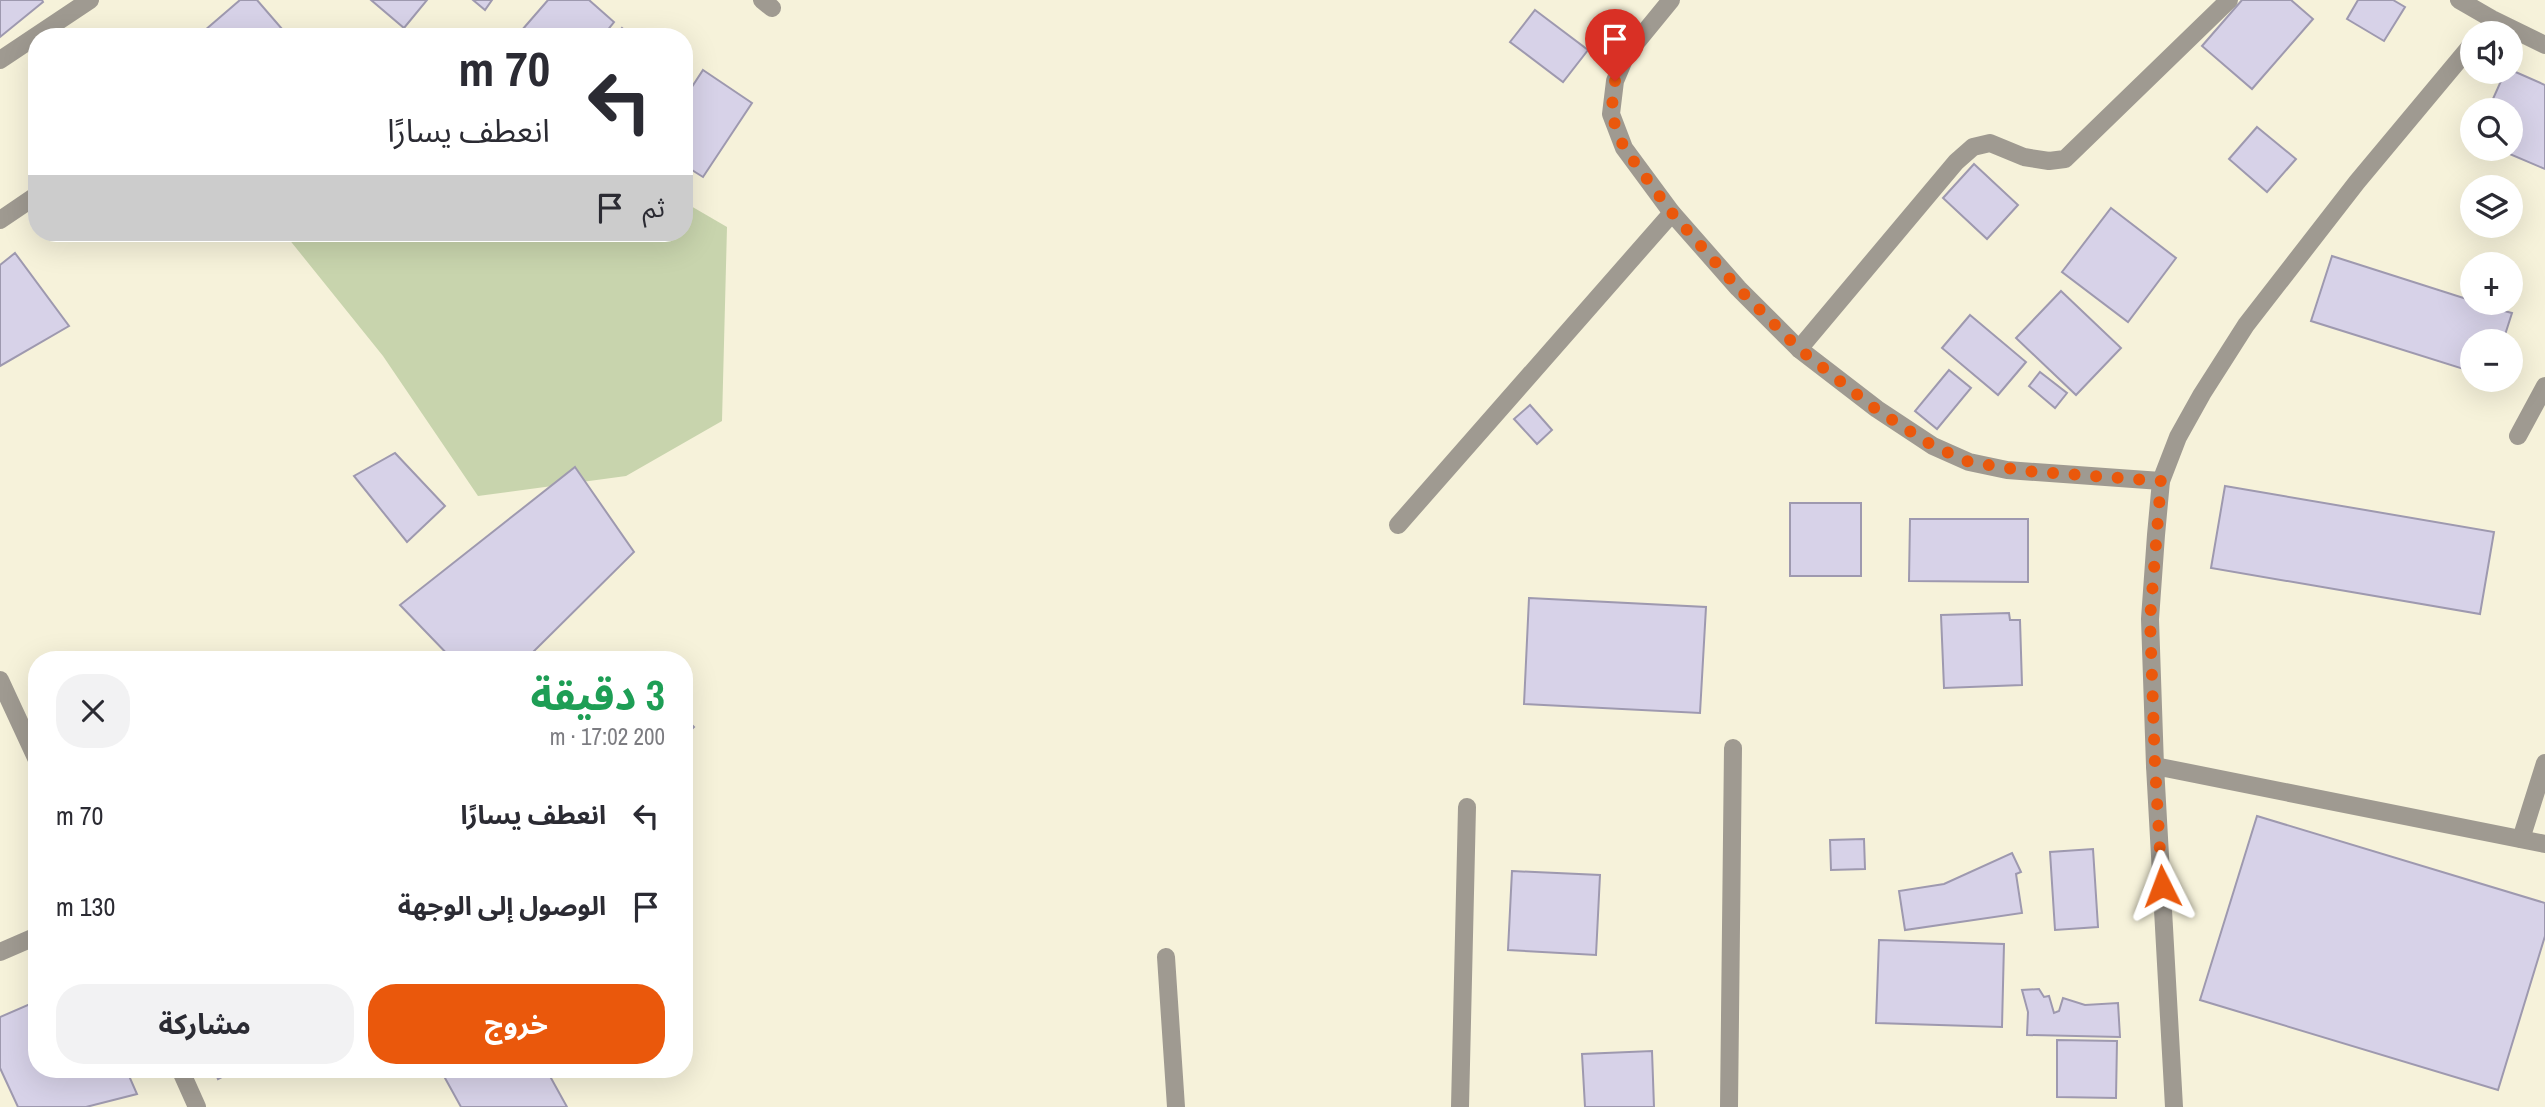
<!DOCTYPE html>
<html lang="ar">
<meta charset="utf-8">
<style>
:root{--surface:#fff;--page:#f2f2f3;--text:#2b2b33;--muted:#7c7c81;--accent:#ea580c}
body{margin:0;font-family:"Archivo Narrow","Noto Sans Arabic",sans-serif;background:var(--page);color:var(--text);direction:rtl;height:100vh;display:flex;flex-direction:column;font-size:26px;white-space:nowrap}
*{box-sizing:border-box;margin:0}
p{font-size:23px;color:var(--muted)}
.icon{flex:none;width:38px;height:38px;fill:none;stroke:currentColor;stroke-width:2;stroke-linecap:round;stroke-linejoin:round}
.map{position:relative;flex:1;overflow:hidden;direction:ltr}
.sheet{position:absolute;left:28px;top:651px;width:665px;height:427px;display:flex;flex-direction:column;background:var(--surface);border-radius:28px;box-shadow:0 7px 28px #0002;direction:rtl}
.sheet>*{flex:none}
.guide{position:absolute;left:28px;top:28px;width:665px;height:214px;border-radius:28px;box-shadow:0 7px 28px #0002;direction:rtl;background:#fff;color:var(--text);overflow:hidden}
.buttons{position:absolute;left:2460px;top:21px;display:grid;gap:14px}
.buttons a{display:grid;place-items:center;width:63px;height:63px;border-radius:50%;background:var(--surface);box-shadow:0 7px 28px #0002;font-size:35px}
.pin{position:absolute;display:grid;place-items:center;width:60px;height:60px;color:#fff;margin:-72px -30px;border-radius:50% 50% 50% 0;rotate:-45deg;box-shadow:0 0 7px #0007}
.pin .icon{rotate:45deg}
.me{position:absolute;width:77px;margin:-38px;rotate:357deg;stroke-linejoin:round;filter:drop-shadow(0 0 5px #0008)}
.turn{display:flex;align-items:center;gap:24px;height:147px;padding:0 28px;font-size:32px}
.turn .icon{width:91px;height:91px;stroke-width:2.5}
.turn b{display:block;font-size:49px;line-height:60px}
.then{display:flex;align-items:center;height:66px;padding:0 28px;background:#0003;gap:14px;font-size:26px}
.round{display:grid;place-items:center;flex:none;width:74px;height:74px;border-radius:28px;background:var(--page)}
.head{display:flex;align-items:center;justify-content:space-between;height:119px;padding:0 28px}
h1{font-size:42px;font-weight:700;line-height:52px;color:#1e9e55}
.cta{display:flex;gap:14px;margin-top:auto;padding:14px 28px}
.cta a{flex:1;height:80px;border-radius:28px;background:var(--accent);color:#fff;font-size:28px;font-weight:700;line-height:80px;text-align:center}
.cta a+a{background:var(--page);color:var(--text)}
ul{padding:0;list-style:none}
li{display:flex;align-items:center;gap:21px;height:91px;padding:0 28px}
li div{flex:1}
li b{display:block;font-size:26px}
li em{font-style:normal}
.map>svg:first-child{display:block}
.green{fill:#c8d4ad}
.building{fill:#d7d2e8;stroke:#9e99af;stroke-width:2}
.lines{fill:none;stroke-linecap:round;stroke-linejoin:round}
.service{stroke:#9f9a91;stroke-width:18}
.minor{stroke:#9f9a91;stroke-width:18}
.route{stroke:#ea580c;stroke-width:12;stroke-dasharray:0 21.6}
</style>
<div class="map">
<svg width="2545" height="1107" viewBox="0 0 2545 1107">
<rect width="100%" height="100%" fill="#f6f2da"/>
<!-- green -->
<polygon class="green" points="684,202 727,227 722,421 626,476 478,496 383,356 284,233 684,233"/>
<!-- building -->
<g class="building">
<polygon points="0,0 42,0 43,2 0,37"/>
<polygon points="240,0 257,0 289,37 197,37"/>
<polygon points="371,0 427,0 404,28"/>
<polygon points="473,0 492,0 485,10"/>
<polygon points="548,0 589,0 614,22 602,37 530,37 522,30"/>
<polygon points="2242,0 2291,0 2313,19 2252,89 2202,46"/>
<polygon points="2358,0 2393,0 2405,7 2384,41 2347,19"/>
<polygon points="1535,10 1588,50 1563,82 1510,42"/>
<polygon points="622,28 633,37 615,37"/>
<polygon points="703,70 752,103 703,177 684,165 684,99"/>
<polygon points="2511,70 2545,85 2545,169 2498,149 2511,149 2511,110 2488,110 2505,72"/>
<polygon points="2257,127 2296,159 2267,192 2229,159"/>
<polygon points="1974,164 2018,205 1987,239 1943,198"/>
<polygon points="2111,208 2176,258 2128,322 2062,272"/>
<polygon points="15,253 69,326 0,366 0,265"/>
<polygon points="2332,256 2473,301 2473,303 2512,313 2503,341 2473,341 2473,372 2311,321"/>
<polygon points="2061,291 2121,348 2076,395 2016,338"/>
<polygon points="1970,315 2026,362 1998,395 1942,348"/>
<polygon points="1949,370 1971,388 1937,429 1915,411"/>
<polygon points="2040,372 2067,393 2055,408 2029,386"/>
<polygon points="1530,405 1552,430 1537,444 1514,419"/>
<polygon points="395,453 445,506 407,542 354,476"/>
<polygon points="575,467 634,552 525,660 453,660 400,605"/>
<polygon points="2225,486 2494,532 2480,614 2211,568"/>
<rect x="1790" y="503" width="71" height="73"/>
<polygon points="1910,519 2028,519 2028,582 1909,581"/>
<polygon points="1529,598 1706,607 1700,713 1524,704"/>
<polygon points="2009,613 2010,620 2020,620 2022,685 1944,688 1941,615"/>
<polygon points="684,717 694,727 684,737"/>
<polygon points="2257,816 2545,903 2545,936 2498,1090 2200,1000"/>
<polygon points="1864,839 1865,869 1831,870 1830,840"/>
<polygon points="2093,849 2098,927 2055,930 2050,852"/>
<polygon points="2012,853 2021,872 2016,874 2022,913 1905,930 1899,891 1944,884"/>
<polygon points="1512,871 1600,875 1596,955 1508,950"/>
<polygon points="1879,940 2004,944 2002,1027 1876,1023"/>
<polygon points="2039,989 2044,997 2049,996 2054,1013 2059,1011 2063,998 2085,1005 2118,1003 2120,1037 2027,1035 2028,1012 2022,990"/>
<polygon points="37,1001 37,1069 126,1069 137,1094 86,1107 18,1107 0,1068 0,1017"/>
<polygon points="2057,1040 2117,1041 2116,1098 2057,1097"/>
<polygon points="1652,1051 1654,1107 1585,1107 1582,1054"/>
<polygon points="214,1069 237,1069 218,1079"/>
<polygon points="440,1069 546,1069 567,1107 461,1107"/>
</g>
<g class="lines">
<!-- service -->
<polyline class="service" points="0,952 37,936"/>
<!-- minor -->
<g class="minor">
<polyline points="762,0 772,8"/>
<polyline points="1671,0 1626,55 1615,81 1611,114 1624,148 1672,213 1738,288 1799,349 1877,409 1933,446 1969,462 2007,470 2161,481"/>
<polyline points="2459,0 2492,19 2545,45"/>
<polyline points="0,60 90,0"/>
<polyline points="0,220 37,195"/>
<polyline points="1799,349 1956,162 1973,147 1990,143 2024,157 2049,161 2065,159 2229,0"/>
<polyline points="2518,436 2545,386"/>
<polyline points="1398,525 1672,213"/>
<polyline points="0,680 37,760"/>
<polyline points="2155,766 2150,619 2156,535 2161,481 2178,437 2202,394 2246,325 2357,182 2473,43"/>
<polyline points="2521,839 2545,763"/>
<polyline points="1166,957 1176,1107"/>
<polyline points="180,1069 197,1107"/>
<polyline points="1460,1107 1467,807"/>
<polyline points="1729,1107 1733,748"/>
<polyline points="2174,1107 2155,766 2545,844"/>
</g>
</g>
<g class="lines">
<!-- route -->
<polyline class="route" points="1615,81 1611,114 1624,148 1672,213 1738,288 1799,349 1877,410 1933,446 1969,462 2026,471 2161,481 2150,619 2155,766 2162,886"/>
</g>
</svg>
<div class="buttons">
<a><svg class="icon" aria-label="sound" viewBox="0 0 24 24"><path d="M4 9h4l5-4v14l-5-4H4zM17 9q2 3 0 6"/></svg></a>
<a><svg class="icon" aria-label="search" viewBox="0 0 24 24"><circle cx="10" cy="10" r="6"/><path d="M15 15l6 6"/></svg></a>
<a><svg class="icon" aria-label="layers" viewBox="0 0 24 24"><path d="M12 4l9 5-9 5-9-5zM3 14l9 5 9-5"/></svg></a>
<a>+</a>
<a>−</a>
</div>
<div class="pin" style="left:1615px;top:81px;background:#d93025"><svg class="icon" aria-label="arrive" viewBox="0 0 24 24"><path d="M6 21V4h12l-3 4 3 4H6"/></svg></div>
<svg class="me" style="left:2162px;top:886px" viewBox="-20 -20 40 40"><path d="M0-17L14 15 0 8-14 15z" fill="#ea580c" stroke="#fff" stroke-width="4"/></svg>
<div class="guide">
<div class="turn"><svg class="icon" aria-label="left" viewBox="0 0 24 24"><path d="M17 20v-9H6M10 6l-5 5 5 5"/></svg><div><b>70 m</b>انعطف يسارًا</div></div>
<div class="then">ثم<svg class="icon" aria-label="arrive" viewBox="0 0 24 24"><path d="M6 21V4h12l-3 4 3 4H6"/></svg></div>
</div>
<section class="sheet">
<div class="head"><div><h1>3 دقيقة</h1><p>200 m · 17:02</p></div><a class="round"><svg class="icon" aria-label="close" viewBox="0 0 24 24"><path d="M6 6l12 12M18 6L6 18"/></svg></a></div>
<ul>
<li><svg class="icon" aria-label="left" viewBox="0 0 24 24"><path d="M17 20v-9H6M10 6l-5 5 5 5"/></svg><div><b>انعطف يسارًا</b></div><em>70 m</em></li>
<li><svg class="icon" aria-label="arrive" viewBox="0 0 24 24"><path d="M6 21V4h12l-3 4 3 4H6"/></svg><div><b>الوصول إلى الوجهة</b></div><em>130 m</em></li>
</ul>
<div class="cta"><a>خروج</a><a>مشاركة</a></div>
</section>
</div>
